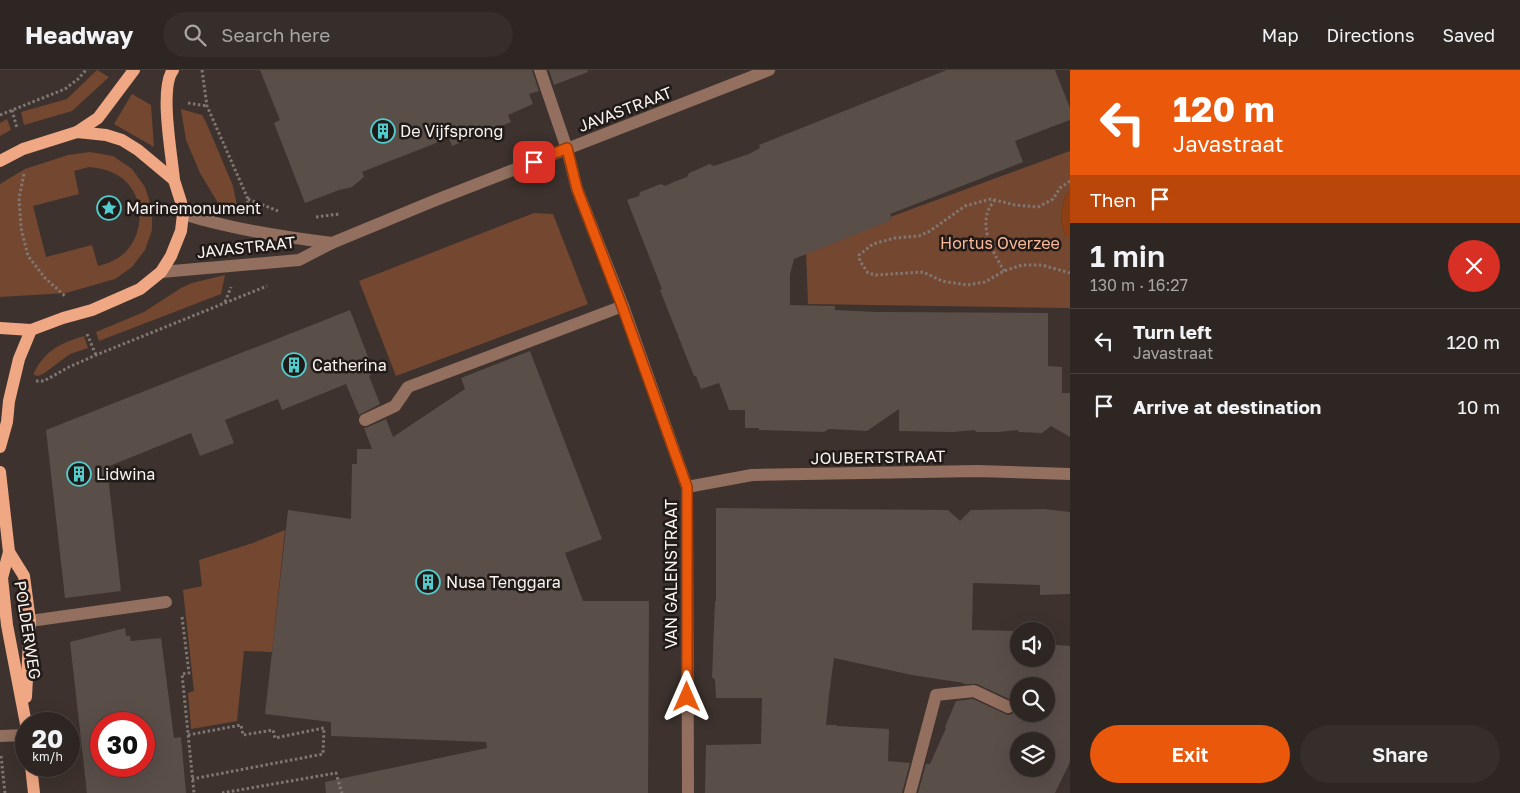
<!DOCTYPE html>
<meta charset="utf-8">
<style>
:root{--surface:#2e2622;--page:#362e2a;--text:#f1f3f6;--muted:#a7a5a5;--line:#494340;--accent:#ea580c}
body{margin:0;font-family:"Golos Text",sans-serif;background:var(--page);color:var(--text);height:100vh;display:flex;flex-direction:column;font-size:19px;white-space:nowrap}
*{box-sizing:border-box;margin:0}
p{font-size:16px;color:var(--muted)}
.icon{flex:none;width:28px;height:28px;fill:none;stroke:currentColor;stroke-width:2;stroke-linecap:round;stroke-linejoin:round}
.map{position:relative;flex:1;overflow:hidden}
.drawer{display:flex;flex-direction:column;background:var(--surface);width:450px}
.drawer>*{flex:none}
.top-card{background:#ea580c;color:#fff;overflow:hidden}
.controls{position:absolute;left:1010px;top:552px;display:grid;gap:10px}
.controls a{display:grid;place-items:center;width:45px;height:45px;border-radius:50%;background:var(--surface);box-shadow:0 5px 20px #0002,0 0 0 1px var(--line);font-size:25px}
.speed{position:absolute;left:15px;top:642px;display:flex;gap:10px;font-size:25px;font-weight:700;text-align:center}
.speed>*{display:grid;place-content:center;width:65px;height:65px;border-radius:50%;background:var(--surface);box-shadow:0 5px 20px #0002,0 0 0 1px var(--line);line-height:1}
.speed small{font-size:12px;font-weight:400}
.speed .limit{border:8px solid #d22;background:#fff;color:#111}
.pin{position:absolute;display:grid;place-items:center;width:42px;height:42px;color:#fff;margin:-21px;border-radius:10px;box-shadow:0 2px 8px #0006}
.me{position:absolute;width:55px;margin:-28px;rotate:0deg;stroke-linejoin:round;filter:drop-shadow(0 0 4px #0008)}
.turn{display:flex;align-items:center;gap:18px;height:105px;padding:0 20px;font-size:22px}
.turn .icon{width:65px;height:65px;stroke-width:2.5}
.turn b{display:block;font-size:35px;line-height:42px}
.then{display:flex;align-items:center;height:48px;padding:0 20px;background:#0003;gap:10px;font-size:19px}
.round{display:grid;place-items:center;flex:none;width:52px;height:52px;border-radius:26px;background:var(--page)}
.headline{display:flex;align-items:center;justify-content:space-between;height:85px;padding:0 20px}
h1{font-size:30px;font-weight:600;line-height:38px}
.button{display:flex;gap:10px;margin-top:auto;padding:10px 20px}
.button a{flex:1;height:58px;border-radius:30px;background:var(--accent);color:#fff;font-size:20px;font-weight:600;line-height:58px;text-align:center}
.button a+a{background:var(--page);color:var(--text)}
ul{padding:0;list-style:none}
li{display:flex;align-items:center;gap:15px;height:65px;padding:0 20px;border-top:1px solid var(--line)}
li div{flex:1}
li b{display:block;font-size:19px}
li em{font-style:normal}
header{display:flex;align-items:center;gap:30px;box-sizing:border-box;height:70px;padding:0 25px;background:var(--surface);border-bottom:1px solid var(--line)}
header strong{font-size:24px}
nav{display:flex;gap:28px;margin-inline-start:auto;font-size:18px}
.search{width:350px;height:45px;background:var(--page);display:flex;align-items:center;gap:12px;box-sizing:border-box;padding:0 18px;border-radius:28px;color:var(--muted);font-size:19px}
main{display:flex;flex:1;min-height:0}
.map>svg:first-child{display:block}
.green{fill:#744731;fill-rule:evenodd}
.water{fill:#8a3f14}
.building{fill:#5a4e49;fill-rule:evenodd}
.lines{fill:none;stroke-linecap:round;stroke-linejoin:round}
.path{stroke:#817772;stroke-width:3;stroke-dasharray:2.5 2.5;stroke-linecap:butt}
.minor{stroke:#926f5e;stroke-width:12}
.major{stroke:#efa784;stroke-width:12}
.route-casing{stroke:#983908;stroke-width:12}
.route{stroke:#ea580c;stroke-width:9}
.labels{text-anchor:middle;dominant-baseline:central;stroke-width:5;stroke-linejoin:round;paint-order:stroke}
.street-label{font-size:16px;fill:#f9f2ee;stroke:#201b19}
.poi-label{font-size:16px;fill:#f9f2ee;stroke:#201b19;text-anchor:start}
.park-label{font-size:16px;fill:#fab899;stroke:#201b19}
</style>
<header>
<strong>Headway</strong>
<div class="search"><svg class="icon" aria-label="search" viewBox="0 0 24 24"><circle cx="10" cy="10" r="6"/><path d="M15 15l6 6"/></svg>Search here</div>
<nav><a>Map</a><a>Directions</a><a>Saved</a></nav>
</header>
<main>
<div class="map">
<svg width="1070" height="723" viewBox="0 0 1070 723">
<rect width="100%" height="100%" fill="#3d322d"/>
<!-- green -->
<g class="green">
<polygon points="97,0 109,7 72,41 24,55 21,42 67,29"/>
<polygon points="132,24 151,35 154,77 114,54"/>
<polygon points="181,39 202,45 206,52 233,116 238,141 235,146 218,133 200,103 186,70"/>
<polygon points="7,49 11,60 0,66 0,53"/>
<path d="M1070 81V123L1066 124C1060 140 1059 152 1066 167H1070V238L808 234 806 178Z"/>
<path d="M90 82 113 86 132 99 145 117 152 139V160L145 180 132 197 115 209 66 223 0 227V114L25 99 68 85ZM89 97C100 98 109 100 119 106 143 121 146 158 128 179 121 188 110 193 98 196L92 175 46 187 33 136 79 124 74 101Z"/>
<polygon points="534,143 553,144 588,234 396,306 359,211"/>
<polygon points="225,205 221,224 99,271 96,262 144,242 181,218 192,213"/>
<path d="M84 266 88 278 70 284 43 304 38 306 34 305V303C45 280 61 273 84 266Z"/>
<polygon points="285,460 272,582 244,581 237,651 191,659 188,623 194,621 183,520 202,516 199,490 253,473"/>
</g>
<!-- water -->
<path class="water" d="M1070 123V167H1066C1059 152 1060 140 1066 124Z"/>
<!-- building -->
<g class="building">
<polygon points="260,0 532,0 539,21 529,24 533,34 508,45 511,52 452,76 449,68 362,102 364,107 352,117 339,120 305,133 274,53 280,50"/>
<polygon points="549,0 587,0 588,2 554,15"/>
<polygon points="947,0 1055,0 1070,38 1070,50 1015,71 1023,92 890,144 892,150 794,189 790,204 790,235 835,236 835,240 877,242 1048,243 1048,296 1062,297 1062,323 1070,323 1070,367 1051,356 1042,363 1019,362 1017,360 999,362 976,362 975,360 953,362 899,361 899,339 867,361 829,359 824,362 759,360 759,358 745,358 745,340 729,340 719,313 701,319 696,306 694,306 660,220 662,219 627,130 639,126 640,122 661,114 665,116 676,111 687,107 689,103 710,94 714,96 749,84 760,78 759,75"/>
<polygon points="350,240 372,297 368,299 371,305 369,306 380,334 359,345 346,314 282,340 278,329 225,350 234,373 200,386 191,363 107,397 121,521 65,528 46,360"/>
<polygon points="530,281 602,469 565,483 583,531 649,531 648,723 326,723 325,712 487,678 486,672 331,666 331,652 265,644 288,440 351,449 352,394 357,394 357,379 372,379 364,358 368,357 386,349 393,367 465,319 461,308"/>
<path d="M716 438 948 440 960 451 971 440 1044 439 1070 442V524L1040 525V515L973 513 972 560 1020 561H1019V589H1046V574L1070 576V692L1055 723H918L926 694H930L946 658 945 657 956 631 973 629 1008 645 1012 644 1015 641 1016 637 1015 633 1011 630 977 614H963L964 613 912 605 834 588 829 625 826 655H837L836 656 889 659 888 691 910 693 902 723H705L706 675 761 674 762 628H716L715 610 712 607 715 531 716 532ZM1019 616H1046V644H1019ZM1019 671H1046V699H1019Z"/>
<path d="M125 558 126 566H130L131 571 161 568 174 668 181 667 186 723H87L70 572ZM101 654H144V696H101Z"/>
</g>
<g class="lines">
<!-- path -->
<g class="path">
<polyline points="202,0 207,36 248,129 247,138"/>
<polyline points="188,33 207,36"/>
<polyline points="12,40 17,58"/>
<polyline points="0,45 65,19 78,9 86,0"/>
<polyline points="24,104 19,128 21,158 28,186 45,208 65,226"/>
<polyline points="1070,111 1060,118 1053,129 1038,137 1015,135 991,129 965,136 930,161 919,166 895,168 873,174 859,185 860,191 868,203 876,205 923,202 942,211 967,215 985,212 1004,201 1022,195 1042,195 1070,203"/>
<polyline points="248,129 278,141"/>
<path d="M995 130C992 134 988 139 987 144 982 164 995 185 1004 201"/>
<polyline points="316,147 339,144"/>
<polyline points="225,232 231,217"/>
<polyline points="87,264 96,285"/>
<polyline points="36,311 44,311 69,297 96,285 267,216"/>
<polyline points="182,547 189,603 182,604 194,723"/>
<polyline points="188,665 241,655 243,665 273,660 275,668 324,658 323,684 192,709"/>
<polyline points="1,686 5,723"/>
<polyline points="222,723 336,703 342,723"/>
</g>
<!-- minor -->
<g class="minor">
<polyline points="540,0 567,79 577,119 623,236 687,417 688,723"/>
<path d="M183 144C231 159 282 167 332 173"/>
<polyline points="161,202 299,190 332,173 436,130 769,0"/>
<polyline points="365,350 395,336 408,317 623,236"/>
<polyline points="687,417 752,405 977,401 1070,404"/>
<polyline points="30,551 166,532"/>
<polyline points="0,666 26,665"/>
<polyline points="910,723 936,625 974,621 1008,637"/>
</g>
<!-- major -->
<g class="major">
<path d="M173 0C159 18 172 86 174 110"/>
<polyline points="77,62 98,48 134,0"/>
<polyline points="0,91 23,79 77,62 106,65 122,70 138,80 174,110 181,132 183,144 181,161 171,186 161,202 140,219 92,240 63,248 31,260 0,258"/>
<polyline points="0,377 7,352 9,331 19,289 31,260"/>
<polyline points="0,402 9,482 2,508 7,555 26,654"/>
<polyline points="9,482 24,506 30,551 26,627"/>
<polyline points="31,696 34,723"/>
</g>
</g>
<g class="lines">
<!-- route casing -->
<g class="route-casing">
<polyline id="route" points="534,92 567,78 577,119 622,236 687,417 687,627"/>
</g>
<!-- route -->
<use href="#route" class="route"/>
</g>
<!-- icons -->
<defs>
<g id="building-ring" transform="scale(1.25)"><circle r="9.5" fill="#201b19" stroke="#52cdce" stroke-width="1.5"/><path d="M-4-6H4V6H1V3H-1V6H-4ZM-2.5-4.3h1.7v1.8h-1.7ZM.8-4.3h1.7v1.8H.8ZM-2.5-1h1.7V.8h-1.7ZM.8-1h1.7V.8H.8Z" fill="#52cdce"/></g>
<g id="sight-ring" transform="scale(1.25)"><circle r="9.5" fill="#201b19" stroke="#52cdce" stroke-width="1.5"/><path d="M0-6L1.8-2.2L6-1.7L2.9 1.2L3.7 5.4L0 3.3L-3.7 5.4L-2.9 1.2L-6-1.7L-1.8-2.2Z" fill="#52cdce"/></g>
</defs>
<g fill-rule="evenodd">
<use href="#building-ring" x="383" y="61"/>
<use href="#sight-ring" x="109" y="138"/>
<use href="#building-ring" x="294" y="295"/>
<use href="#building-ring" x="79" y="404"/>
<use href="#building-ring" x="428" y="512"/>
</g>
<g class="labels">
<!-- street labels -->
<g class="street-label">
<text transform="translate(625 39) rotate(-21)">JAVASTRAAT</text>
<text transform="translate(246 177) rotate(-6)">JAVASTRAAT</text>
<text transform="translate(878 387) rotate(-1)">JOUBERTSTRAAT</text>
<text transform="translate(671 504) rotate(-90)">VAN GALENSTRAAT</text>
<text transform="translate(28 560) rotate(81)">POLDERWEG</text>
</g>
<!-- poi labels -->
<g class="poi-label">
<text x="400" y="61">De Vijfsprong</text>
<text x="126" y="138">Marinemonument</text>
<text x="312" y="295">Catherina</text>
<text x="96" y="404">Lidwina</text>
<text x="446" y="512">Nusa Tenggara</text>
</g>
<!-- park labels -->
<g class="park-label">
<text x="1000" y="173">Hortus Overzee</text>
</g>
</g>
</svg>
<div class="controls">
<a><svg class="icon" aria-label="sound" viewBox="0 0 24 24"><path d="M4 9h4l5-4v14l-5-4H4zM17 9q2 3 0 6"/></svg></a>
<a><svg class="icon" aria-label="search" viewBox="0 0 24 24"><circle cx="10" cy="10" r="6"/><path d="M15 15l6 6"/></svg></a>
<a><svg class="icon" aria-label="layers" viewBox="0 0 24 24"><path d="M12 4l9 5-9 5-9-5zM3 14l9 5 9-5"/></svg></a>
</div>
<div class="speed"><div>20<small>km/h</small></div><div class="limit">30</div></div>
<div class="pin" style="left:534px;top:92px;background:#d93025"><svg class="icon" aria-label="arrive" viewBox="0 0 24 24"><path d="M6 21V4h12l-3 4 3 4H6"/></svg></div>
<svg class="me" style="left:687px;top:627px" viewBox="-20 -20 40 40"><path d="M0-17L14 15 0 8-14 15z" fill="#ea580c" stroke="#fff" stroke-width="4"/></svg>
</div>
<section class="drawer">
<div class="top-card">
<div class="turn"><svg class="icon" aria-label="left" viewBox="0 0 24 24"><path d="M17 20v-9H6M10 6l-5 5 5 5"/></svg><div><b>120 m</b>Javastraat</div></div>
<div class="then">Then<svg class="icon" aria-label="arrive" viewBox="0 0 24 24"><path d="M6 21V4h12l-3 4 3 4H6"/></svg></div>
</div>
<div class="headline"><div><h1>1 min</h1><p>130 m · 16:27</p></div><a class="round" style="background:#d93025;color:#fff"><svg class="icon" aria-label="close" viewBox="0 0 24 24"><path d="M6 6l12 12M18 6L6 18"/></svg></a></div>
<ul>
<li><svg class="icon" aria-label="left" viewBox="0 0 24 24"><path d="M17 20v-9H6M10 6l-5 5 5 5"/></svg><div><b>Turn left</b><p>Javastraat</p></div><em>120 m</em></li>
<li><svg class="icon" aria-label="arrive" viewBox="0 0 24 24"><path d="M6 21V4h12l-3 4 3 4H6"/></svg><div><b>Arrive at destination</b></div><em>10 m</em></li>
</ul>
<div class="button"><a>Exit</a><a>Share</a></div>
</section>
</main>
